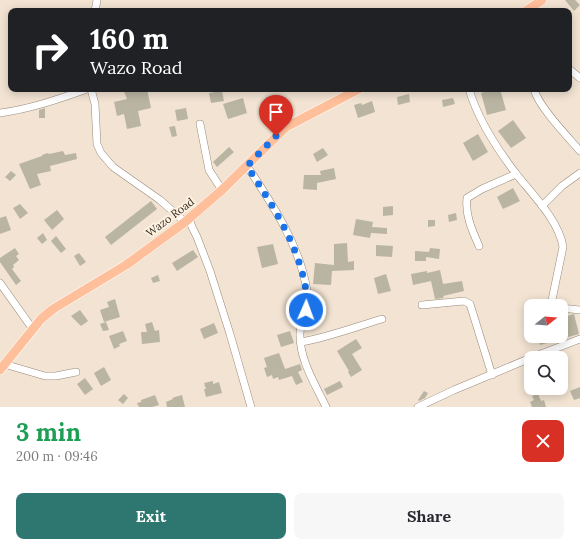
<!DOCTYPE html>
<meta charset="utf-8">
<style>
:root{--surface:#fff;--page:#f7f7f7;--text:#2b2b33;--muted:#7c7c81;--accent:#2e7771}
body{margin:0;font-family:Lora,serif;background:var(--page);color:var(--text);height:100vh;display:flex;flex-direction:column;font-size:15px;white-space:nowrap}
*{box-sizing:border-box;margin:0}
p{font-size:13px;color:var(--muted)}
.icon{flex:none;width:22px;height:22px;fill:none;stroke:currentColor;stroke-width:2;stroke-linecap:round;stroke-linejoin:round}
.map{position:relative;height:407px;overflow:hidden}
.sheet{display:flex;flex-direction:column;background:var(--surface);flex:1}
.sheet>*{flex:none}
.banner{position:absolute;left:8px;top:8px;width:564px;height:84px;border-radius:8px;box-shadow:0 2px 10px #0003;background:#202124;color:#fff;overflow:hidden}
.needle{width:26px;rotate:73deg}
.tools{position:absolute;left:524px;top:299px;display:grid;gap:8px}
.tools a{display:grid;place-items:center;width:44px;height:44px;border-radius:8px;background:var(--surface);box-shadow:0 2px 10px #0003;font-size:20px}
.pin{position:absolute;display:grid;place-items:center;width:34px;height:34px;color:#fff;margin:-41px -17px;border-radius:50% 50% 50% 0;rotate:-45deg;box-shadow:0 0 4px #0007}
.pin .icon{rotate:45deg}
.me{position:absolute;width:44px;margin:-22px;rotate:2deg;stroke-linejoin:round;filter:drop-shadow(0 0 3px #0008)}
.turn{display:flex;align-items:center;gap:14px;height:84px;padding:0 16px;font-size:18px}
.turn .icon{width:52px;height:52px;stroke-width:2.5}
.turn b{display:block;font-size:28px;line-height:34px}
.round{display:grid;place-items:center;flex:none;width:42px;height:42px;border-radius:8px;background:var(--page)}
.overview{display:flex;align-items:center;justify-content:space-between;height:68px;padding:0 16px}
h1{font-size:24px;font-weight:700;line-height:30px;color:#1e9e55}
.action{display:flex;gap:8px;margin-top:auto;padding:8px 16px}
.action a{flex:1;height:46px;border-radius:8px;background:var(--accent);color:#fff;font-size:16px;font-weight:700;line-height:46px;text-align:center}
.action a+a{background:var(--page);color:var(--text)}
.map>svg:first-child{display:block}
.building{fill:#bab5a2}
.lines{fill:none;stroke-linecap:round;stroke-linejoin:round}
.minor-casing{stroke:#97897a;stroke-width:8}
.major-casing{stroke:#fff;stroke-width:10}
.minor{stroke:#fff;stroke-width:7}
.major{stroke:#ffbf9a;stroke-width:9}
.route{stroke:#1a73e8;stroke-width:7;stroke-dasharray:0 12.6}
.labels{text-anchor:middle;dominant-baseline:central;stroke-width:4;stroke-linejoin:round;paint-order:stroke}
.street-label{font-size:11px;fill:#322d26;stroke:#fff1df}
</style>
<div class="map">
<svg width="580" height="407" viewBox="0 0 580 407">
<rect width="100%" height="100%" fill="#f2e3d2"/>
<!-- building -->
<g class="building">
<polygon points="565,0 575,0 580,5 574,11"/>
<polygon points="123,89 147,89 151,108 138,111 141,126 127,129 124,114 117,116 114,102 127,99"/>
<polygon points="493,89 500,89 506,110 487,115 481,93"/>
<polygon points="222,91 224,101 211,103 209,93"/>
<polygon points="409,94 410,102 398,105 397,97"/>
<polygon points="243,98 247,113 228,119 223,104"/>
<polygon points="453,98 455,104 443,107 442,100"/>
<polygon points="372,101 375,112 358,118 354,105 361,103 362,105"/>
<polygon points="45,108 45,118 39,118 39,110"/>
<polygon points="186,108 188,119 177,121 175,110"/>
<polygon points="513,120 526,138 511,148 498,131"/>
<polygon points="175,126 177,136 172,137 169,127"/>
<polygon points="478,134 488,152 473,161 463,143"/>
<polygon points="229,147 234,152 217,167 213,162"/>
<polygon points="323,148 328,155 317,162 313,154"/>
<polygon points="63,151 65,155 76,153 77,159 50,166 51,171 37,174 41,185 30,189 19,164 42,156 42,155 48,153 49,154"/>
<polygon points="334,168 336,179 317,183 317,190 303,189 304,175 321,175 320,171"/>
<polygon points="11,171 16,175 10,181 5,177"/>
<polygon points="513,188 520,201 503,209 497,197"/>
<polygon points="151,201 157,209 111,245 105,237"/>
<polygon points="20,204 28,213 20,219 13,208"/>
<polygon points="393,206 393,215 383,216 383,207"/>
<polygon points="57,210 64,219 52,230 44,220"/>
<polygon points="456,213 457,220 449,222 448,215"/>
<polygon points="6,216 11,230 0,234 0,218"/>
<polygon points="356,219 373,222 372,227 387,228 387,234 371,233 370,238 353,235"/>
<polygon points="428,220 435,220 435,226 428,227"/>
<polygon points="43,233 47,240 42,244 37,238"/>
<polygon points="56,236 66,249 61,253 51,241"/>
<polygon points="347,243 348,262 354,261 354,270 332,271 331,285 313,284 315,263 334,265 334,244"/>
<polygon points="273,244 278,264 262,268 257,247"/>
<polygon points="376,245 393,246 392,257 376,256"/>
<polygon points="15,248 19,254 16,256 19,260 13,265 14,267 12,269 21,281 16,285 0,262 0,258"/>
<polygon points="430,248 440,249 439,259 426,257 426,261 415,261 415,251 429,252"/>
<polygon points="193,250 198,257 177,271 172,263"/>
<polygon points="79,253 86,262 80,266 74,256"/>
<polygon points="440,270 443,284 462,281 464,291 443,296 444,298 435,299 431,281 413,285 411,274 427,271 427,273"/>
<polygon points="386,274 391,291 378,294 374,278"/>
<polygon points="158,275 160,281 153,283 151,278"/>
<polygon points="115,299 120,317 104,322 100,310 109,307 107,302"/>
<polygon points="80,310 88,321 81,326 71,316"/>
<polygon points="574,314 579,334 540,345 537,336 561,336 561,318"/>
<polygon points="106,322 109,330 103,331 100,324"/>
<polygon points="152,322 155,331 159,330 160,342 142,344 141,332 147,332 145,324"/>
<polygon points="214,323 218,333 204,339 200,329"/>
<polygon points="123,331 127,341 119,344 120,346 114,349 109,336"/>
<polygon points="290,331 294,343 281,347 277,335"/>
<polygon points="356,339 362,348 352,354 362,370 351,377 348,372 349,371 337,351"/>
<polygon points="279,353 285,369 300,364 302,370 298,372 303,382 296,385 292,376 279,380 278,377 273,379 272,375 267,377 264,368 267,367 264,358"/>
<polygon points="104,367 111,380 101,386 94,373"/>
<polygon points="85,378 93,389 85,395 77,384"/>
<polygon points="213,381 213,384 219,382 222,393 206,397 204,389 206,389 204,383"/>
<polygon points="340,381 343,387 327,395 324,389"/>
<polygon points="580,387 580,398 574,400 570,391"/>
<polygon points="424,391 428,393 425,398 419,401 418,400"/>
<polygon points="124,394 128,398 123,404 118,400"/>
<polygon points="538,394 541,401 544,400 546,407 532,407 530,402 534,400 532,396"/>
<polygon points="155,395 159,405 152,407 139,407 137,403 141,402 141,400"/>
<polygon points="182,395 185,407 167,407 166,402 173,399 172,398"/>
</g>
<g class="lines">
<!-- minor casing -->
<g class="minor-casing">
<g id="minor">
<polyline points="95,11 97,0"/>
<polyline points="569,69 580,78"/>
<polyline points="91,89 95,104 97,144 101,153 113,167 160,200 185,222"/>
<path d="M469 89C478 120 497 149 517 175 533 195 559 221 563 247L552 300 553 306"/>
<path d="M534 89C538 106 568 137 580 151"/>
<path d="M0 113C30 109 59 99 87 89"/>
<polyline points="200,124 209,170 222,190"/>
<path d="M247 166C272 204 300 245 307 291 309 306 301 319 300 333 299 359 315 384 326 407"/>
<polyline points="542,206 562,186 580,173"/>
<polyline points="189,218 192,227 197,237 210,271 230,334 251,407"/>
<path d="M479 246C472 230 465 215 467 198L482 189 516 174"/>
<polyline points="0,283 32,328"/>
<polyline points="422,305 464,301 470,304 492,375"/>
<polyline points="561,308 580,310"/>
<path d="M301 342C329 337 355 327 382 319"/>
<polyline points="4,364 45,376 56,376 76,372"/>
<polyline points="418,407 454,390 533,357 580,339"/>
</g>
</g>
<!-- major casing -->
<g class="major-casing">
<g id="major">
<polyline points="526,11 542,0"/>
<polyline points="0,370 41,319 53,309 126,265 185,222 222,190 286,127 359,89"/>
</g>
</g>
<!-- minor -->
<use href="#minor" class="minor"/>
<!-- major -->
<use href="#major" class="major"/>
</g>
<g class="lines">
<!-- route -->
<path class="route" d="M276 136 247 166C269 200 289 230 301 268 305 283 308 295 306 310"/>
</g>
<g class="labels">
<!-- street labels -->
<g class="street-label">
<text transform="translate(170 217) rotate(-37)">Wazo Road</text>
</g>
</g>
</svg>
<div class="tools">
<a><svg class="needle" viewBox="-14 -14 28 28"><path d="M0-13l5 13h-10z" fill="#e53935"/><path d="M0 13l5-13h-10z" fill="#7c7c81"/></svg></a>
<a><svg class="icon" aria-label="search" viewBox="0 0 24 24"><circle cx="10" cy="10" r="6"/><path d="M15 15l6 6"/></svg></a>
</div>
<div class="pin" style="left:276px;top:136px;background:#d93025"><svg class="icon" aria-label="arrive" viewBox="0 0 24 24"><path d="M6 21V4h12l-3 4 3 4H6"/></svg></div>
<svg class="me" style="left:306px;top:310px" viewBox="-20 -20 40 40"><circle r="17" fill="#1a73e8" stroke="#fff" stroke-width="3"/><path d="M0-11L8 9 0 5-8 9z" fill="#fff"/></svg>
<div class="banner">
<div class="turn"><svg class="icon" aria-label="right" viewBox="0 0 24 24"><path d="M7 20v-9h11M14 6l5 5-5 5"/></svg><div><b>160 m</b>Wazo Road</div></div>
</div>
</div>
<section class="sheet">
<div class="overview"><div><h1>3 min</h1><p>200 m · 09:46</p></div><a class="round" style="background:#d93025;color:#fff"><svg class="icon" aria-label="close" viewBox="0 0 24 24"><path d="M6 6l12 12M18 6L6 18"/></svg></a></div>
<div class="action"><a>Exit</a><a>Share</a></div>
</section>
